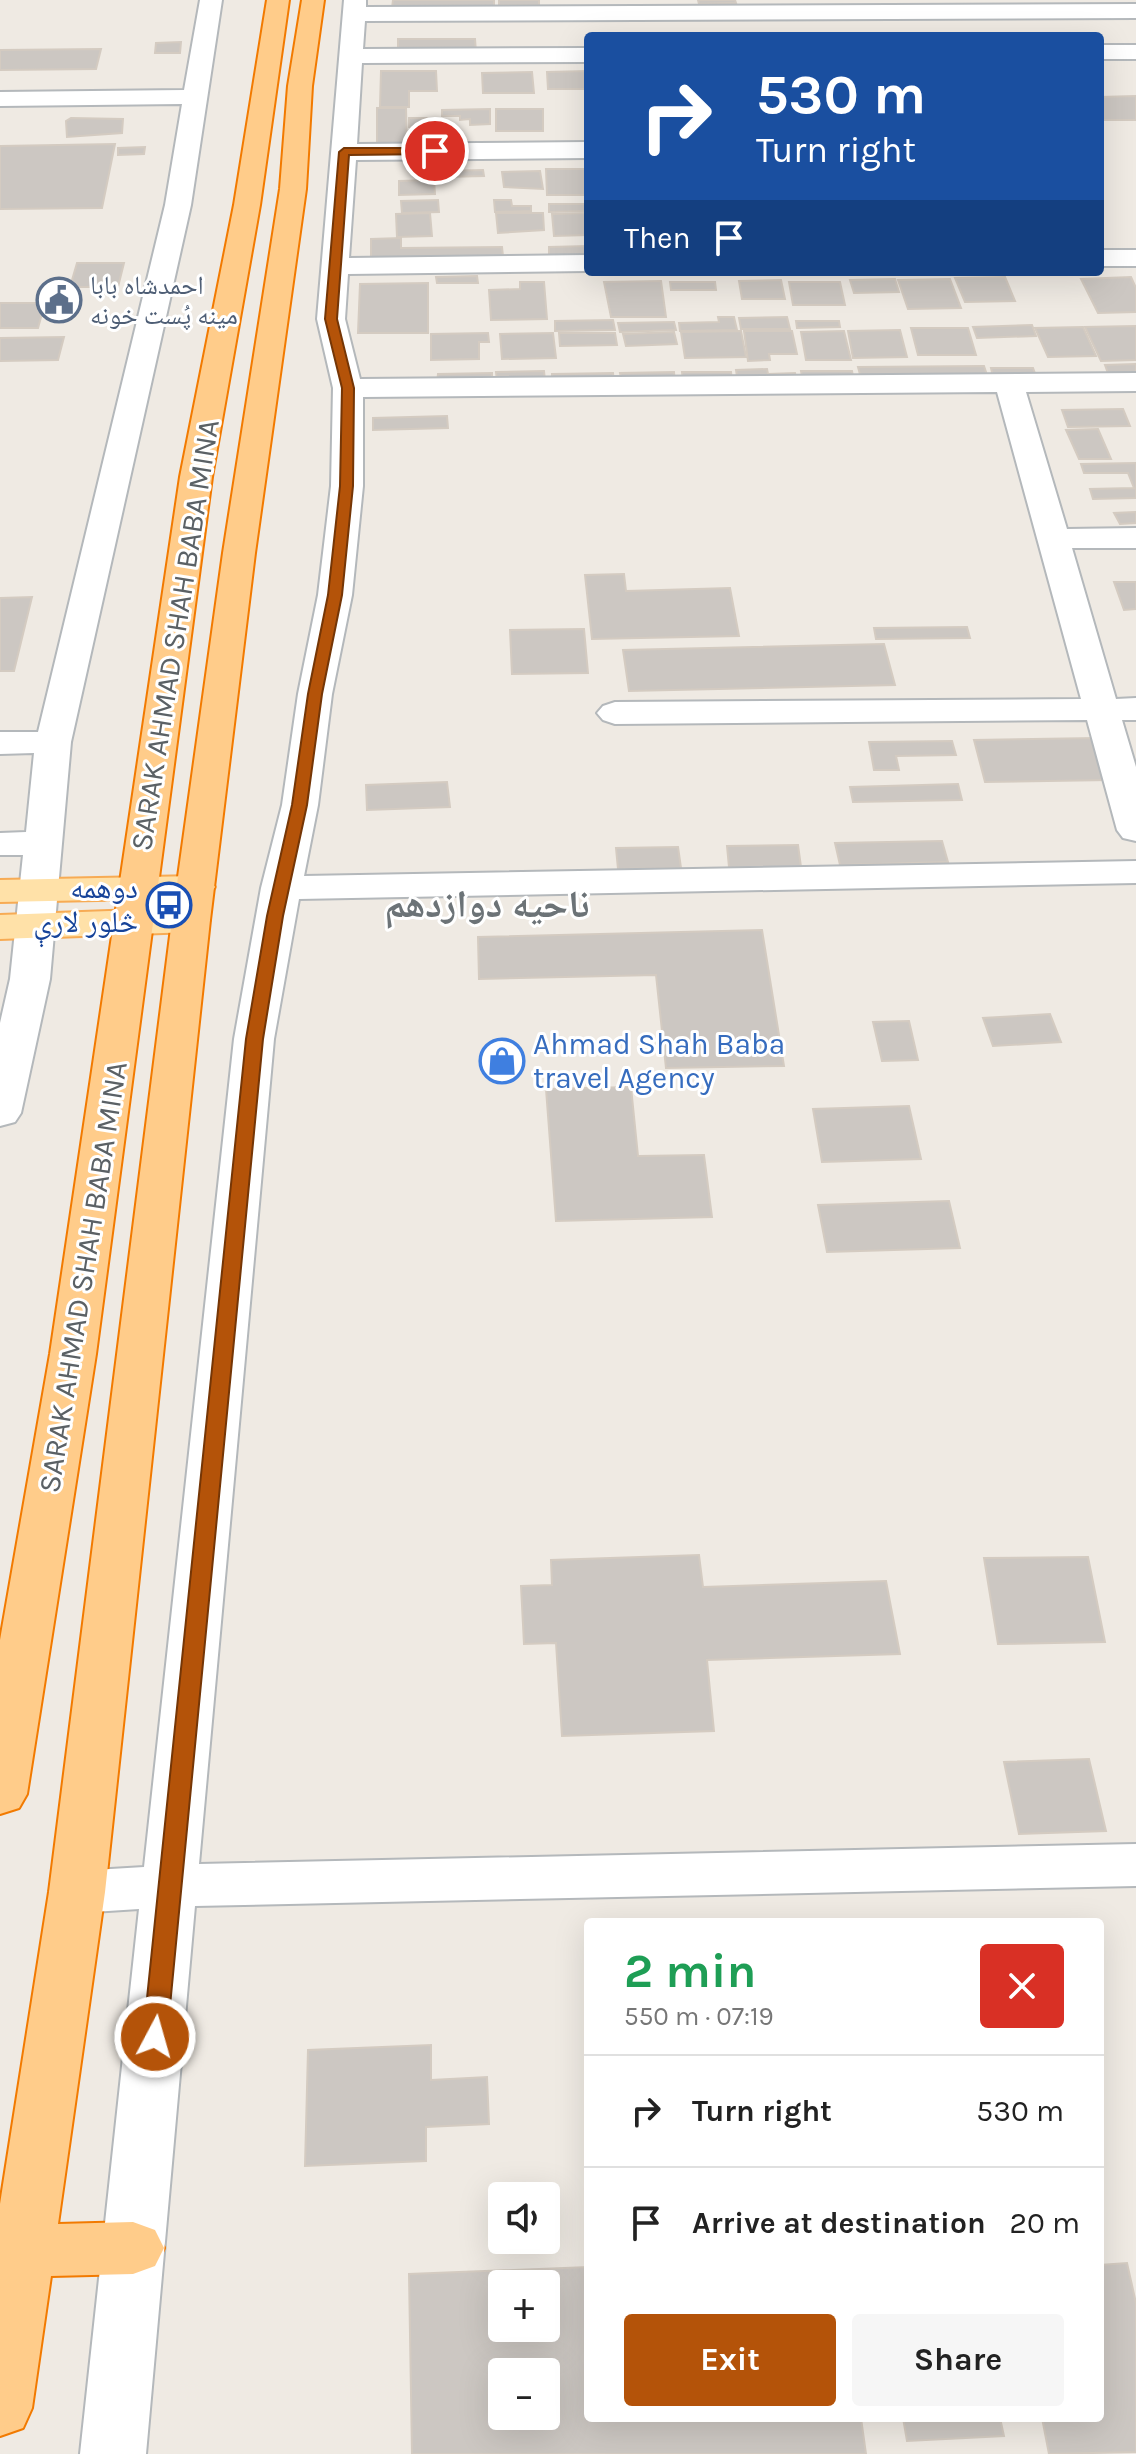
<!DOCTYPE html>
<meta charset="utf-8">
<style>
:root{--surface:#fff;--page:#f6f6f6;--text:#222;--muted:#767676;--line:#e0e0e0;--accent:#b45309}
body{margin:0;font-family:Karla,"Noto Naskh Arabic",sans-serif;background:var(--page);color:var(--text);height:100vh;display:flex;flex-direction:column;font-size:30px;white-space:nowrap}
*{box-sizing:border-box;margin:0}
p{font-size:26px;color:var(--muted)}
.icon{flex:none;width:44px;height:44px;fill:none;stroke:currentColor;stroke-width:2;stroke-linecap:round;stroke-linejoin:round}
.map{position:relative;flex:1;overflow:hidden}
.sheet{position:absolute;left:584px;top:1918px;width:520px;height:504px;display:flex;flex-direction:column;background:var(--surface);border-radius:8px;box-shadow:0 8px 32px #0002}
.sheet>*{flex:none}
.guide{position:absolute;left:584px;top:32px;width:520px;height:244px;border-radius:8px;box-shadow:0 8px 32px #0002;background:#1a4fa0;color:#fff;overflow:hidden}
.buttons{position:absolute;left:488px;top:2182px;display:grid;gap:16px}
.buttons a{display:grid;place-items:center;width:72px;height:72px;border-radius:8px;background:var(--surface);box-shadow:0 8px 32px #0002;font-size:40px}
.pin{position:absolute;display:grid;place-items:center;width:68px;height:68px;color:#fff;margin:-34px;border:4px solid #fff;border-radius:50%;box-shadow:0 2px 8px #0007}
.me{position:absolute;width:88px;margin:-44px;rotate:6deg;stroke-linejoin:round;filter:drop-shadow(0 0 6px #0008)}
.turn{display:flex;align-items:center;gap:28px;height:168px;padding:0 40px;font-size:36px}
.turn .icon{width:104px;height:104px;stroke-width:2.5}
.turn b{display:block;font-size:56px;line-height:68px}
.then{display:flex;align-items:center;height:76px;padding:0 40px;background:#0003;gap:16px;font-size:30px}
.round{display:grid;place-items:center;flex:none;width:84px;height:84px;border-radius:8px;background:var(--page)}
.overview{display:flex;align-items:center;justify-content:space-between;height:136px;padding:0 40px}
h1{font-size:48px;font-weight:700;line-height:60px;color:#1e9e55}
.button{display:flex;gap:16px;margin-top:auto;padding:16px 40px}
.button a{flex:1;height:92px;border-radius:8px;background:var(--accent);color:#fff;font-size:32px;font-weight:700;line-height:92px;text-align:center}
.button a+a{background:var(--page);color:var(--text)}
ul{padding:0;list-style:none}
li{display:flex;align-items:center;gap:24px;height:112px;padding:0 40px;border-top:2px solid var(--line)}
li div{flex:1}
li b{display:block;font-size:30px}
li em{font-style:normal}
.map>svg:first-child{display:block}
.building{fill:#ccc7c2;stroke:#d4cbc1;stroke-width:2;fill-rule:evenodd}
.lines{fill:none;stroke-linecap:round;stroke-linejoin:round}
.minor-casing{stroke:#b4b8bb;stroke-width:4}
.major-casing{stroke:#f7ab54;stroke-width:4}
.highway-casing{stroke:#f27a00;stroke-width:4}
.minor{fill:#fff;fill-rule:evenodd}
.major{fill:#ffe1a8;fill-rule:evenodd}
.highway{fill:#ffcc8a;fill-rule:evenodd}
.route{fill:#b45309;stroke:#753606;stroke-width:2}
.labels{text-anchor:middle;dominant-baseline:central;stroke-width:6;stroke-linejoin:round;paint-order:stroke}
.far-service-label{font-size:26px;fill:#4e5e75;stroke:#fff;text-anchor:start}
.street-label{font-size:30px;fill:#5b6165;stroke:#fff}
.transit-label{font-size:30px;fill:#164399;stroke:#fff;text-anchor:end}
.shop-label{font-size:30px;fill:#366cbe;stroke:#fff;text-anchor:start}
.district-label{font-size:38px;font-weight:bold;fill:#6c7377;stroke:#fff}
</style>
<div class="map">
<svg width="1136" height="2454" viewBox="0 0 1136 2454">
<rect width="100%" height="100%" fill="#efeae3"/>
<!-- building -->
<g class="building">
<polygon points="393,0 494,0 494,8 392,8"/>
<rect x="499" y="0" width="40" height="5"/>
<polygon points="698,0 735,0 736,3 699,4"/>
<polygon points="398,39 475,39 476,52 398,52"/>
<polygon points="181,42 180,53 155,53 156,43"/>
<polygon points="101,49 96,69 0,70 0,50"/>
<polygon points="381,71 436,71 437,91 409,91 409,107 380,107"/>
<polygon points="588,71 588,89 548,89 547,72"/>
<polygon points="532,72 534,93 483,93 482,73"/>
<polygon points="1136,96 1136,120 1100,120 1100,97"/>
<polygon points="377,108 406,108 407,149 377,149"/>
<polygon points="490,109 490,124 470,125 470,119 460,120 460,116 442,116 442,110"/>
<rect x="496" y="109" width="47" height="22"/>
<polygon points="71,118 123,119 122,133 67,137 66,121"/>
<polygon points="409,118 435,118 435,126 409,127"/>
<polygon points="115,144 102,208 0,209 0,146"/>
<polygon points="145,147 144,154 118,155 118,148"/>
<polygon points="546,169 588,169 588,195 547,195"/>
<polygon points="483,170 484,176 444,177 444,171"/>
<polygon points="540,171 543,189 504,187 502,172"/>
<polygon points="434,180 435,194 399,195 399,181"/>
<polygon points="438,200 439,212 402,213 401,201"/>
<polygon points="494,200 511,200 512,206 531,206 531,211 495,212"/>
<polygon points="549,204 588,204 588,211 549,212"/>
<polygon points="430,213 432,236 397,237 396,214"/>
<polygon points="496,213 543,213 544,230 498,233"/>
<polygon points="588,213 588,235 554,236 552,214"/>
<polygon points="401,238 401,248 502,247 503,256 371,258 371,239"/>
<polygon points="588,246 588,255 549,256 549,247"/>
<polygon points="77,263 124,263 118,287 70,287"/>
<polygon points="477,276 478,283 437,283 436,277"/>
<polygon points="1005,277 1015,301 965,302 955,278"/>
<polygon points="1131,277 1136,288 1136,312 1098,313 1081,279"/>
<polygon points="895,279 899,292 854,293 850,280"/>
<polygon points="950,279 961,308 908,309 898,280"/>
<polygon points="781,280 785,299 742,299 739,281"/>
<polygon points="661,281 666,317 611,317 604,282"/>
<polygon points="520,282 544,282 547,319 491,320 489,290 520,289"/>
<polygon points="670,282 715,282 716,290 671,290"/>
<polygon points="789,282 840,282 845,305 793,305"/>
<polygon points="428,283 428,333 358,333 360,284"/>
<polygon points="0,303 45,303 38,328 0,328"/>
<polygon points="718,317 734,317 737,330 680,331 679,323 719,322"/>
<polygon points="787,317 790,329 741,329 739,318"/>
<polygon points="613,320 615,330 555,331 555,321"/>
<polygon points="796,321 839,321 840,327 797,328"/>
<polygon points="674,322 676,330 620,332 618,323"/>
<polygon points="1032,325 1036,336 977,338 973,327"/>
<polygon points="1136,326 1136,360 1101,361 1085,327"/>
<polygon points="1083,327 1096,356 1048,357 1035,328"/>
<polygon points="911,328 968,328 976,355 918,355"/>
<polygon points="900,330 907,357 853,358 848,331"/>
<polygon points="741,331 746,357 685,358 681,332"/>
<polygon points="744,331 792,331 797,354 769,354 770,360 748,361"/>
<polygon points="844,331 851,360 806,360 801,332"/>
<polygon points="674,332 677,344 626,346 623,334"/>
<polygon points="488,333 489,342 479,342 479,359 431,360 431,334"/>
<polygon points="553,333 556,358 502,359 500,334"/>
<polygon points="559,333 615,333 617,345 560,346"/>
<polygon points="64,337 58,360 0,361 0,338"/>
<polygon points="1136,364 1136,379 1110,379 1105,365"/>
<polygon points="984,366 989,381 862,382 858,367"/>
<polygon points="991,368 1033,368 1036,376 993,377"/>
<polygon points="767,369 768,374 795,373 797,382 738,383 736,370"/>
<polygon points="544,371 545,380 497,381 496,372"/>
<polygon points="801,371 852,371 854,381 803,382"/>
<polygon points="674,372 675,383 622,384 620,373"/>
<polygon points="682,372 731,372 732,381 683,381"/>
<polygon points="492,373 492,381 437,382 438,374"/>
<polygon points="613,373 614,382 552,383 552,374"/>
<polygon points="1123,409 1130,426 1068,427 1062,410"/>
<polygon points="447,416 448,428 373,430 373,418"/>
<polygon points="1098,429 1111,459 1079,459 1066,430"/>
<polygon points="1136,463 1136,498 1093,499 1090,489 1134,488 1128,473 1084,473 1081,464"/>
<polygon points="1136,512 1136,523 1120,524 1114,513"/>
<polygon points="624,574 626,591 730,588 739,636 592,639 585,575"/>
<polygon points="1114,582 1136,582 1136,609 1124,610"/>
<polygon points="32,597 14,671 0,671 0,598"/>
<polygon points="967,627 970,638 876,639 874,628"/>
<polygon points="584,629 588,673 512,674 510,630"/>
<polygon points="884,644 895,685 629,691 623,650"/>
<polygon points="1097,738 1110,780 985,782 974,740"/>
<polygon points="952,741 956,755 896,756 899,770 874,770 869,742"/>
<polygon points="447,782 450,807 367,810 366,785"/>
<polygon points="958,784 962,800 853,802 850,787"/>
<polygon points="942,841 948,862 840,865 835,843"/>
<polygon points="798,845 801,867 729,867 727,846"/>
<polygon points="678,847 681,868 618,869 616,848"/>
<polygon points="762,930 784,1066 666,1068 656,975 479,979 478,937"/>
<polygon points="1050,1014 1061,1042 993,1046 983,1018"/>
<polygon points="909,1021 918,1060 882,1061 873,1022"/>
<polygon points="631,1087 638,1156 704,1155 712,1217 556,1221 546,1089"/>
<polygon points="909,1106 921,1159 822,1162 813,1109"/>
<polygon points="949,1201 960,1248 827,1252 818,1205"/>
<polygon points="699,1555 703,1587 886,1581 900,1654 707,1660 714,1731 562,1736 556,1643 524,1644 521,1586 552,1585 551,1560"/>
<polygon points="1088,1557 1105,1642 998,1644 984,1558"/>
<polygon points="1089,1759 1106,1831 1019,1834 1004,1762"/>
<polygon points="431,2045 431,2080 487,2077 489,2124 426,2127 426,2161 305,2166 308,2050"/>
<polygon points="1127,2263 1136,2303 1136,2452 1049,2454 1042,2418 1100,2418 1100,2265"/>
<path d="M588 2267V2418H861L866 2454H412L409 2274ZM502 2284H546V2328H502ZM502 2372H546V2416H502Z"/>
<polygon points="903,2418 1000,2418 1004,2436 907,2441"/>
</g>
<g class="lines">
<!-- minor casing -->
<g class="minor-casing">
<g id="minor">
<polygon points="200,0 222,0 191,205 71,742 50,979 21,1113 15,1122 0,1126 0,1023 10,979 23,855 0,855 0,833 26,832 34,753 0,754 0,732 38,732 165,205 182,104 0,106 0,92 184,90"/>
<polygon points="344,0 366,0 366,7 1136,4 1136,18 365,21 363,49 588,48 588,62 362,63 357,144 588,142 588,158 356,160 349,258 588,255 588,271 348,274 345,319 360,379 1136,373 1136,391 1026,392 1067,529 1136,528 1136,548 1072,548 1116,699 1136,698 1136,720 1122,720 1136,767 1136,841 1123,838 1117,830 1087,720 615,724 603,720 597,713 603,706 615,702 1081,699 997,392 363,397 363,486 352,595 332,694 318,805 304,876 1136,861 1136,883 299,899 274,1039 199,1864 1136,1844 1136,1886 195,1906 146,2454 80,2454 139,1909 77,1913 57,1907 49,1892 57,1877 77,1871 144,1867 234,1039 261,888 282,805 298,694 318,595 331,486 333,388 317,319"/>
<rect x="1100" y="45" width="36" height="14"/>
<rect x="1100" y="250" width="36" height="16"/>
</g>
</g>
<!-- major casing -->
<g class="major-casing">
<g id="major">
<polygon points="196,876 209,879 215,887 209,895 196,898 0,902 0,880"/>
<polygon points="191,908 205,912 210,920 205,928 191,932 0,939 0,915"/>
</g>
</g>
<!-- highway casing -->
<g class="highway-casing">
<g id="highway">
<polygon points="267,0 289,0 260,205 212,477 96,1354 27,1794 19,1808 0,1814 0,1640 50,1354 180,477 234,205"/>
<polygon points="302,0 324,0 312,86 306,189 255,553 210,920 105,1892 58,2224 133,2222 155,2230 164,2248 155,2266 133,2274 51,2276 32,2408 23,2428 0,2436 0,2204 49,1892 172,920 223,553 280,189 288,86"/>
</g>
</g>
<!-- minor -->
<use href="#minor" class="minor"/>
<!-- major -->
<use href="#major" class="major"/>
<!-- highway -->
<use href="#highway" class="highway"/>
</g>
<!-- route -->
<polygon class="route" points="344,148 435,148 441,151 435,154 349,155 337,319 354,388 353,486 342,595 322,694 307,805 283,916 263,1039 167,2037 163,2044 155,2047 146,2044 143,2037 246,1039 267,916 292,805 308,694 328,595 340,486 342,388 325,319 339,152"/>
<!-- icons -->
<defs>
<g id="civic-ring" transform="scale(2.3)"><circle r="9.5" fill="#fff" stroke="#5c6f8a" stroke-width="1.5"/><path d="M-.6-6.5H3V-4.5H.6V-3L4-1V1h2V6H-6V1h2V-1L-.6-3ZM-1.2 2.5V6h2.4V2.5Z" fill="#5c6f8a"/></g>
<g id="bus-ring" transform="scale(2.3)"><circle r="9.5" fill="#fff" stroke="#1a4fb4" stroke-width="1.5"/><path d="M-5-6H5V4H4V6H2V4H-2V6H-4V4H-5ZM-3.5-4V0h7V-4ZM-3.5 1.2v1.5H-2V1.2ZM2 1.2v1.5H3.5V1.2Z" fill="#1a4fb4"/></g>
<g id="shop-ring" transform="scale(2.3)"><circle r="9.5" fill="#fff" stroke="#3f7fe0" stroke-width="1.5"/><path d="M-5-2.5h2.3a2.7 3.5 0 0 1 5.4 0H5L5.5 6h-11ZM-1.5-2.5h3a1.5 2.3 0 0 0-3 0Z" fill="#3f7fe0"/></g>
</defs>
<g fill-rule="evenodd">
<use href="#civic-ring" x="59" y="300"/>
<use href="#bus-ring" x="169" y="905"/>
<use href="#shop-ring" x="502" y="1061"/>
</g>
<g class="labels">
<!-- far-service labels -->
<g class="far-service-label">
<text x="90" y="285">احمدشاه بابا<tspan x="90" dy="30">مینه پُست خونه</tspan></text>
</g>
<!-- street labels -->
<g class="street-label">
<text transform="translate(175 635) rotate(-81)">SARAK AHMAD SHAH BABA MINA</text>
<text transform="translate(83 1277) rotate(-81)">SARAK AHMAD SHAH BABA MINA</text>
</g>
<!-- transit labels -->
<g class="transit-label">
<text x="138" y="888">دوهمه<tspan x="138" dy="34">څلور لارې</tspan></text>
</g>
<!-- shop labels -->
<g class="shop-label">
<text x="533" y="1044">Ahmad Shah Baba<tspan x="533" dy="34">travel Agency</tspan></text>
</g>
<!-- district labels -->
<g class="district-label">
<text x="487" y="904">ناحیه دوازدهم</text>
</g>
</g>
</svg>
<div class="buttons">
<a><svg class="icon" aria-label="sound" viewBox="0 0 24 24"><path d="M4 9h4l5-4v14l-5-4H4zM17 9q2 3 0 6"/></svg></a>
<a>+</a>
<a>−</a>
</div>
<div class="pin" style="left:435px;top:151px;background:#d93025"><svg class="icon" aria-label="arrive" viewBox="0 0 24 24"><path d="M6 21V4h12l-3 4 3 4H6"/></svg></div>
<svg class="me" style="left:155px;top:2037px" viewBox="-20 -20 40 40"><circle r="17" fill="#b45309" stroke="#fff" stroke-width="3"/><path d="M0-11L8 9 0 5-8 9z" fill="#fff"/></svg>
<div class="guide">
<div class="turn"><svg class="icon" aria-label="right" viewBox="0 0 24 24"><path d="M7 20v-9h11M14 6l5 5-5 5"/></svg><div><b>530 m</b>Turn right</div></div>
<div class="then">Then<svg class="icon" aria-label="arrive" viewBox="0 0 24 24"><path d="M6 21V4h12l-3 4 3 4H6"/></svg></div>
</div>
<section class="sheet">
<div class="overview"><div><h1>2 min</h1><p>550 m · 07:19</p></div><a class="round" style="background:#d93025;color:#fff"><svg class="icon" aria-label="close" viewBox="0 0 24 24"><path d="M6 6l12 12M18 6L6 18"/></svg></a></div>
<ul>
<li><svg class="icon" aria-label="right" viewBox="0 0 24 24"><path d="M7 20v-9h11M14 6l5 5-5 5"/></svg><div><b>Turn right</b></div><em>530 m</em></li>
<li><svg class="icon" aria-label="arrive" viewBox="0 0 24 24"><path d="M6 21V4h12l-3 4 3 4H6"/></svg><div><b>Arrive at destination</b></div><em>20 m</em></li>
</ul>
<div class="button"><a>Exit</a><a>Share</a></div>
</section>
</div>
